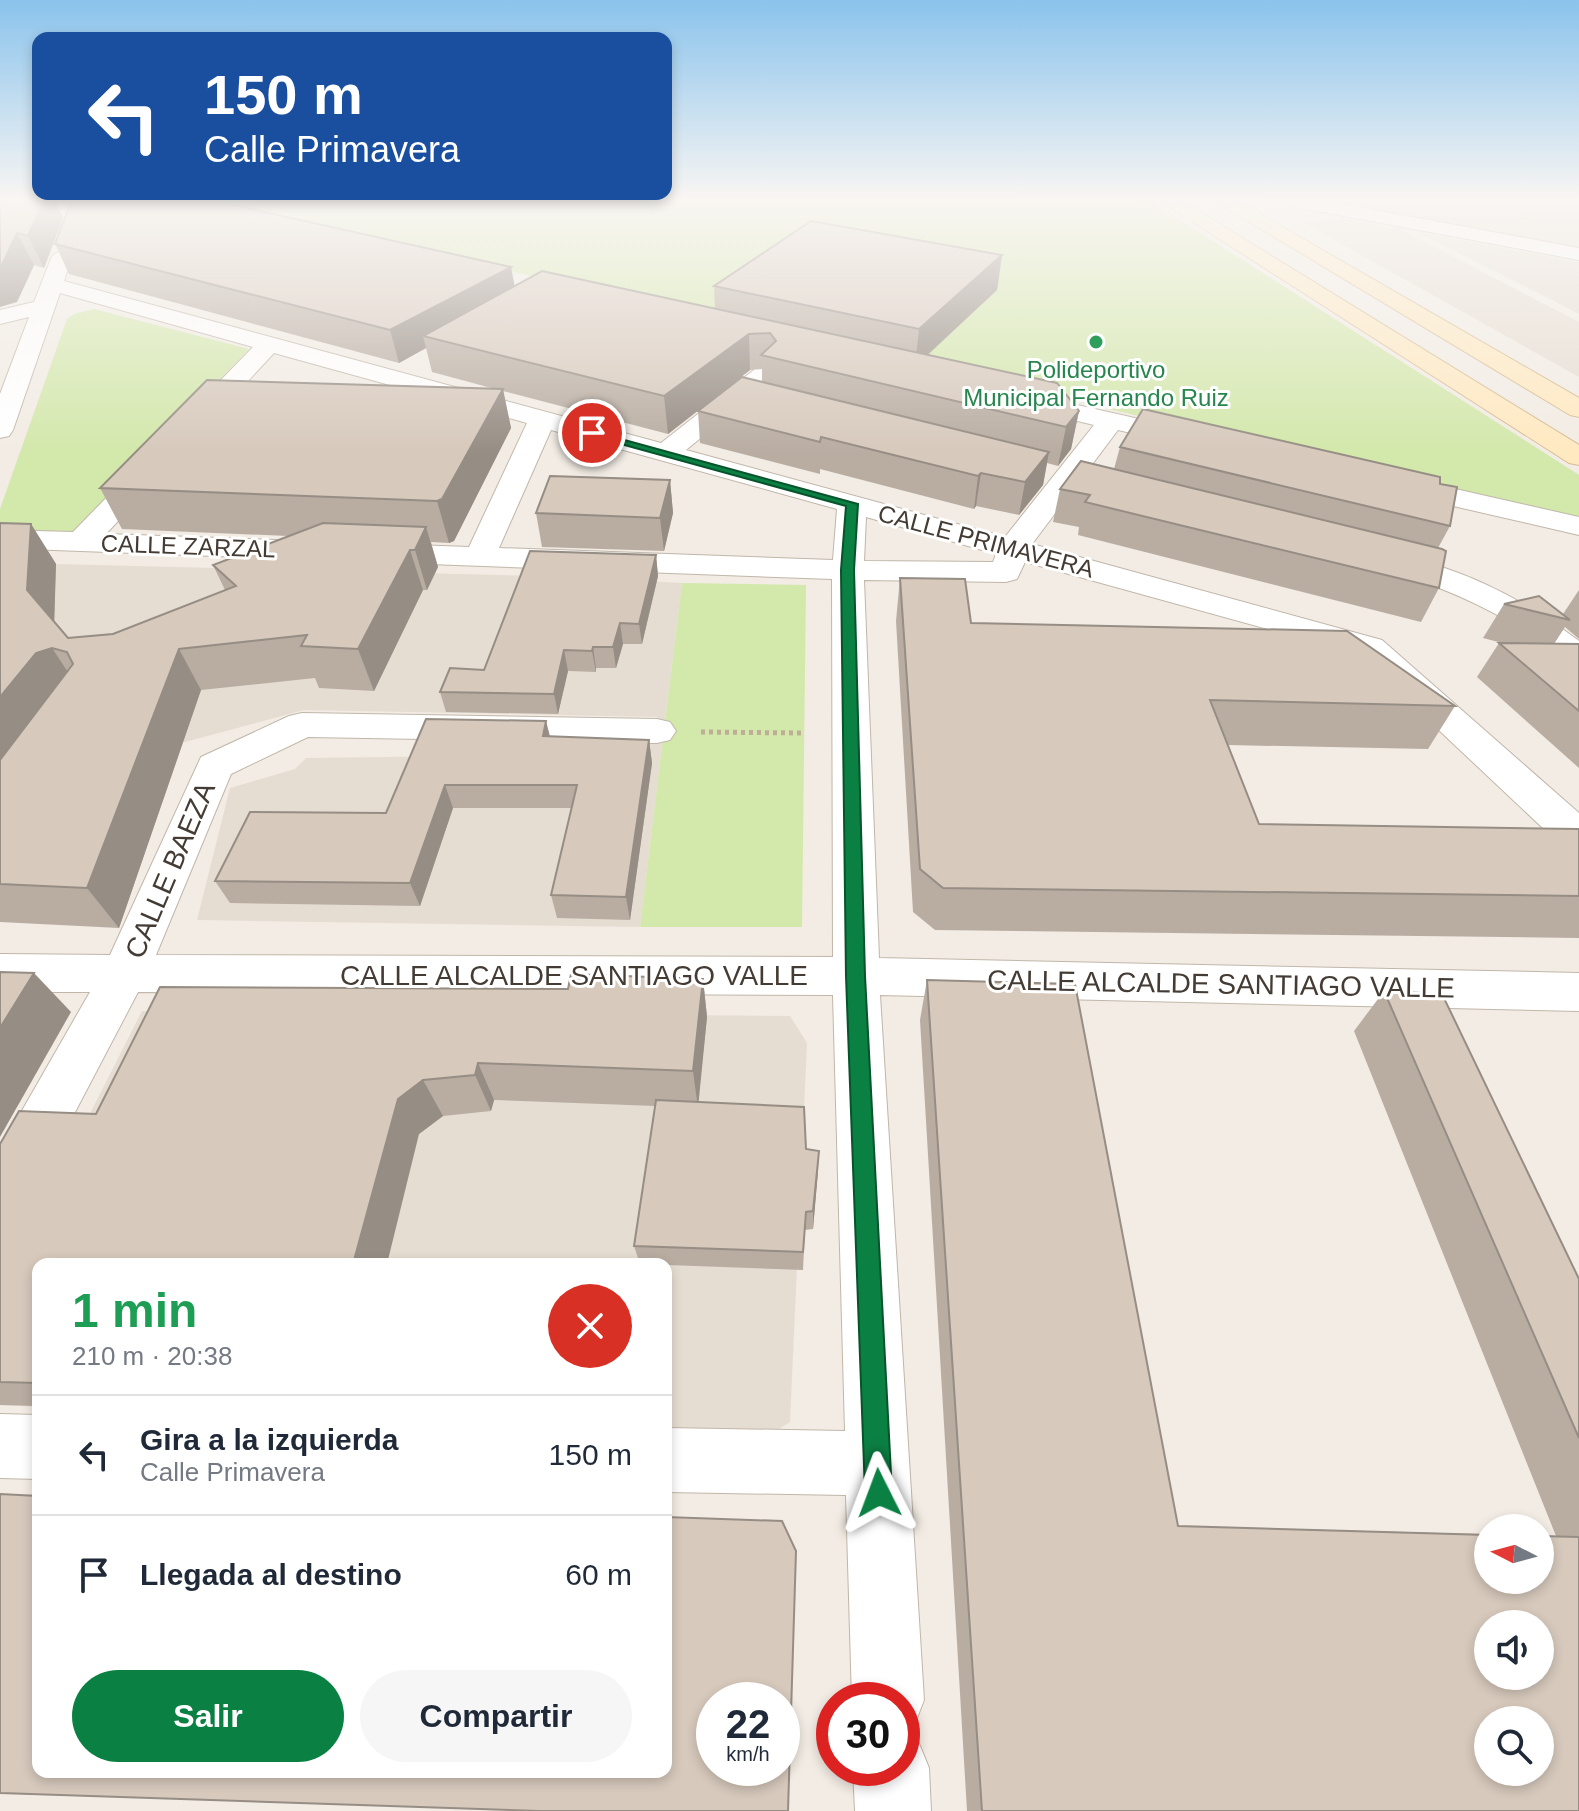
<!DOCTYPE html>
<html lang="es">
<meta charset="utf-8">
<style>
:root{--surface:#fff;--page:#f6f6f7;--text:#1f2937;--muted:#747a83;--line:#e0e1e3;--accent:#0b8043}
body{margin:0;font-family:Helvetica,sans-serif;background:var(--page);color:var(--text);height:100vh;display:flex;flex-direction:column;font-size:30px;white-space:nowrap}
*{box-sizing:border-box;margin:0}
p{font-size:26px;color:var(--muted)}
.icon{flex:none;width:44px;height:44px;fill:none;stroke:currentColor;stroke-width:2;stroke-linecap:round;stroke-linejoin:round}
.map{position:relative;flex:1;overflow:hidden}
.side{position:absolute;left:32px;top:1258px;width:640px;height:520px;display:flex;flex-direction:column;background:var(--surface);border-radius:16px;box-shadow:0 4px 12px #0003}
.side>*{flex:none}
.top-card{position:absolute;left:32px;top:32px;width:640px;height:168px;border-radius:16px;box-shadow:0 4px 12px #0003;background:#1a4fa0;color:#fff;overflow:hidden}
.needle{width:52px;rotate:276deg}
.fabs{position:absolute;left:1474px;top:1514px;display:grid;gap:16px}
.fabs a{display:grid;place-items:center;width:80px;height:80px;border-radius:50%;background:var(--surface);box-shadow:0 4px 12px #0003;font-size:40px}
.speed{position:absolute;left:696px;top:1682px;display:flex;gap:16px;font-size:40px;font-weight:700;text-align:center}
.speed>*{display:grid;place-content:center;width:104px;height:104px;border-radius:50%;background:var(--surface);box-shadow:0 4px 12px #0003;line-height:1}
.speed small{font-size:20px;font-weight:400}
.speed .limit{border:12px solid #d22;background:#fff;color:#111}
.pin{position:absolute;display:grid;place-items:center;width:68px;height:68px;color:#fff;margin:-34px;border:4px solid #fff;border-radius:50%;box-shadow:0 2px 8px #0007}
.me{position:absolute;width:88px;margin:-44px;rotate:357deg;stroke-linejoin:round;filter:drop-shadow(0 0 6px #0008)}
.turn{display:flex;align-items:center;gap:28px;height:168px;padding:0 40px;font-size:36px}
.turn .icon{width:104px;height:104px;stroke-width:2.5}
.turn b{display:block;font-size:56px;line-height:68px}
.round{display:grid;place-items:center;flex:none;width:84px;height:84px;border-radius:42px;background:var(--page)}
.overview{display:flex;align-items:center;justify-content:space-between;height:136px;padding:0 40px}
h1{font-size:48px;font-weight:800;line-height:60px;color:#1e9e55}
.button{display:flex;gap:16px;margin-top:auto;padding:16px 40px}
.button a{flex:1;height:92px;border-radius:48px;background:var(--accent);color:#fff;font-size:32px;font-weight:800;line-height:92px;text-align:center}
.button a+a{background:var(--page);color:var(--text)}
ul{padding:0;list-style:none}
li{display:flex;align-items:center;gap:24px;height:120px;padding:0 40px;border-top:2px solid var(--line)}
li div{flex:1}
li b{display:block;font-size:30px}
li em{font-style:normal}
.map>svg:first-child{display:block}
.residential{fill:#e6ddd2}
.green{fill:#d3e8ab}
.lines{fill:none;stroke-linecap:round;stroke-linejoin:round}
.street-casing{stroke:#c1b6a9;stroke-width:2}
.secondary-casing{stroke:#d6bd94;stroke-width:2}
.path{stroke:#c0ad97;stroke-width:5;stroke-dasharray:4 4;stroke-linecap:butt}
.street{fill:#fff;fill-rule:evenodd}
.secondary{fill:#ffe9c1;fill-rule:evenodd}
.wall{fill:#b9ada2}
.shaded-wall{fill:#968d84}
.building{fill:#d7c9bc;stroke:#968d84;stroke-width:2;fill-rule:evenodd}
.route{fill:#0b8043;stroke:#07532c;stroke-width:2}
.leisure-dot{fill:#2e9e5b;stroke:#fff;stroke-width:3}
.labels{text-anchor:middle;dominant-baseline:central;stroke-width:6;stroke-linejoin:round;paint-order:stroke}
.far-leisure-label{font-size:24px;fill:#27864d;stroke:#fff}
.far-street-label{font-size:24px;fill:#443c34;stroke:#fff}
.street-label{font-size:28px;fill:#443c34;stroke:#fff}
</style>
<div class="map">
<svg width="1579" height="1811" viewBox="0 0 1579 1811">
<rect width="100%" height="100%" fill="#f2ece4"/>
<!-- residential -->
<g class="residential">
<polygon points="1310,199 1579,199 1579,248"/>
<polygon points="1344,219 1402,230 1579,322 1579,377 1304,223"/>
<polygon points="1417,232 1579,262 1579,314 1554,301"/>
<polygon points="56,564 580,577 682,583 640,927 197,920 230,788 295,769 306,758 467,756 658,742 657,717 304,710 181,743 54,631"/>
<polygon points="142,1011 790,1016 807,1043 790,1422 771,1434 666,1430 666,1264 38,1264 38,1407 0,1405 0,1291"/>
</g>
<!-- green -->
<g class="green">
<polygon points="193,199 1134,199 1152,202 1579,475 1579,520 961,374"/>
<polygon points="94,309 249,349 74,532 0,530 0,509 67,319 74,314"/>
<polygon points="682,583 806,585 802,927 640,927"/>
</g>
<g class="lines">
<!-- street casing -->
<g class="street-casing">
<g id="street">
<path d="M9 199 55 204 138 199 136 203C102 211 35 229 9 199Z"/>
<polygon points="1276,199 1316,199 1579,248 1579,260 1285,205"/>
<path d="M62 250 72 256 64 281 661 443 787 344H803L807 349 803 354 686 450 1005 537 1094 425 1011 405 1007 400 1011 395 1020 392 1201 433 1205 439 1201 445 1191 447 1118 430 1032 544 1382 640 1579 813V852L1564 848 1358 654 1025 562 1017 579 1006 582 864 580 879 958 1579 973V1011L880 995 924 1700 914 1726 902 1731V1700H852L846 1495 666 1492V1428L845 1431 833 995 138 992 19 1219 0 1227V1149L90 992H0V954L110 955 201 757 289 716 302 713 657 719 670 722 676 731 670 740 657 743 308 737 231 774 156 955 833 957 832 579 0 548V530L73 532 253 347 60 293 13 430 9 436 0 438V394L29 317 0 324V310L34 302 52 256ZM274 353 527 423 469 547 106 534ZM551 430 837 509 833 560 499 548ZM866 517 996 554 993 562 864 561Z"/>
<polygon points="1398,476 1579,517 1579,535 1388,491 1384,485 1388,479"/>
<path d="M1383 550C1461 569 1515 593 1579 641V669C1551 662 1533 635 1508 621 1465 596 1420 579 1372 566L1367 559 1372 552Z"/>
<polygon points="0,1414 38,1415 38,1479 0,1478"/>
<polygon points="902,1735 918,1741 929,1768 931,1811 855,1811 853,1768 902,1768"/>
</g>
</g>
<!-- secondary casing -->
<g class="secondary-casing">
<g id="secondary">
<polygon points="1157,199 1179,199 1579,445 1579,465 1569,463"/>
<polygon points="1234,199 1579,398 1579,417 1570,415 1213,200"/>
</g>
</g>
<!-- path -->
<polyline class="path" points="701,732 803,733"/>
<!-- street -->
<use href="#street" class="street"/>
<!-- secondary -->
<use href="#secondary" class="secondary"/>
</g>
<!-- wall -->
<g class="wall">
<polygon points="0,199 206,199 511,267 514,286 715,309 714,286 1002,255 997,290 928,355 1079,411 1071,449 1058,466 1047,463 1043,485 1019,515 976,506 974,509 820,469 820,474 700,443 698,411 762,382 762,369 750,370 668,434 503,391 511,428 454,541 449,543 431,542 438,567 427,590 423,590 374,691 319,688 315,678 201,690 119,928 0,922 0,523 31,524 56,564 54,621 68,638 113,634 225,590 213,565 288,536 122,529 100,488 495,389 432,372 426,348 399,363 69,274 55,244 72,200 55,201 63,218 44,268 34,265 17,302"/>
<polygon points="1120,447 1440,484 1450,526 1438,548 1439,588 1421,622 1078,535 1079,527 1053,522 1060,489 1114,469"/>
<polygon points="670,480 673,513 664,551 542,547 536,513"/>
<polygon points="656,555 658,576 642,644 623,644 616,668 596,668 596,672 568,671 558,714 446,712 440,692 484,670"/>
<polygon points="900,578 971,623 1455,706 1428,749 1228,745 1259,824 1579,829 1579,938 935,930 913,912 896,621"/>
<polygon points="1579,590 1579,639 1565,627 1554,644 1579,644 1579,768 1477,677 1499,643 1502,643 1483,638 1504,604 1563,614"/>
<polygon points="550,736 649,740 652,763 630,920 557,918 551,895 572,808 453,808 420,906 230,903 215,881 386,813"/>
<polygon points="703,979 707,1017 698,1102 806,1149 818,1171 813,1229 805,1230 803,1270 640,1264 634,1246 655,1106 494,1100 491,1111 443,1116 419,1134 38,1264 38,1406 0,1405 0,1144 96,1114 568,989"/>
<polygon points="927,980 1178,1526 1556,1536 1354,1031 1384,991 1579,1279 1579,1811 967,1811 920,1020"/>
</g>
<!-- shaded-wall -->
<g class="shaded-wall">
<polygon points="44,199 54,199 63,218 44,268 28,236"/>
<polygon points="17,233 34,265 17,302 0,307 0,269"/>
<polygon points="1002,255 997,290 915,366 919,329"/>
<polygon points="511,267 517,298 423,336 426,348 399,363 390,330"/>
<polygon points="749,334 750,370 668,434 664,396"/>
<polygon points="503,389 511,428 454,541 449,543 437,501"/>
<polygon points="1079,411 1071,449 1058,466 1066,427"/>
<polygon points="1049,452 1043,485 1019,515 1025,482"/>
<polygon points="981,473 976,506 974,509 978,476"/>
<polygon points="670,480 673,513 664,551 660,518"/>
<polygon points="31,524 56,564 54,631 27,590"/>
<polygon points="426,527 438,567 427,590 415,550"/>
<polygon points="410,550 423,590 374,691 358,649"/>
<polygon points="656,555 658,576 642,644 639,624"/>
<polygon points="620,623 623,644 616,668 613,647"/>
<polygon points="593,647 596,668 596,672 592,651"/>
<polygon points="52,648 79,689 0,778 0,697 36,653"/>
<polygon points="179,649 201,690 119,928 87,888"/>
<polygon points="564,650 568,671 558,714 554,694"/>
<polygon points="546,721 552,744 543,736"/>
<polygon points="649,740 652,763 630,920 626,897"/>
<polygon points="445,785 453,808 420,906 410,883"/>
<polygon points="34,973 71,1012 0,1137 0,1028"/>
<polygon points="703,979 707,1017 698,1108 693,1071"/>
<polygon points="478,1063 494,1100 491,1111 475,1075"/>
<polygon points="423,1080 443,1116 419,1134 387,1264 353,1264 398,1099"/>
<polygon points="819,1151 818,1171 813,1229 813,1211"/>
</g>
<!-- building -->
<g class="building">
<polygon points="0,199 44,199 28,236 17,233 0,269"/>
<polygon points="72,199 206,199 511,267 390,330 55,244"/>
<polygon points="811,221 1002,255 919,329 714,286"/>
<polygon points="542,271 1057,383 1079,411 1066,427 761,355 776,341 770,333 749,334 664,396 423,336"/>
<polygon points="742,377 1049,452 1025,482 981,473 978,476 821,437 820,442 698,411"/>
<polygon points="207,380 503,389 442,499 437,501 100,488"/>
<polygon points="1143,409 1440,477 1440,484 1457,487 1450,526 1120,447"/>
<polygon points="1081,461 1442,549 1446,551 1439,588 1085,502 1090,495 1060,489"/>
<polygon points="550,476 670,480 660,518 536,513"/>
<polygon points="0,523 31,524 27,590 68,638 113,634 236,586 213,565 323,523 426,527 415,550 410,550 358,649 301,646 307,635 179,649 87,888 0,884 0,760 73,664 67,652 52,648 36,653 0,697"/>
<polygon points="530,551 656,555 639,624 620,623 613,647 593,647 592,651 564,650 554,694 440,692 450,668 484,670"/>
<polygon points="900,578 965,579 971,623 1347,631 1455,706 1210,700 1259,824 1579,829 1579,896 943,888 920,869"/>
<polygon points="1539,596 1570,620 1504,604"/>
<polygon points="1499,643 1579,644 1579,711"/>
<polygon points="426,719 546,721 543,736 649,740 626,897 551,895 577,785 445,785 410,883 215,881 250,812 386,813"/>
<polygon points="0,972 34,973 0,1028"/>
<polygon points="571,974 703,979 693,1071 478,1063 475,1075 423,1080 398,1099 353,1264 38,1264 38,1383 0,1382 0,1144 19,1111 96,1114 160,987 568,989"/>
<path d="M927 980 1075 984 1178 1526 1488 1535V1580H1540V1536L1579 1537V1811H982ZM1488 1624H1540V1676H1488ZM1488 1720H1540V1772H1488Z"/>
<polygon points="1384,991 1442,994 1579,1279 1579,1438"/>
<polygon points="656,1100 804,1107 806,1149 819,1151 813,1211 806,1212 803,1252 634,1246"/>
<path d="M0 1494 38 1496V1772H666V1517L782 1521 796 1551 788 1811H540L0 1793ZM714 1700H782V1768H714Z"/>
</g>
<!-- sky -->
<linearGradient id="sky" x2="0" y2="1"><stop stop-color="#8ac3ec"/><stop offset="0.44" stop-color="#f9f6f3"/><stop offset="1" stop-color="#f9f6f3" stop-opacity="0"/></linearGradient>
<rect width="1579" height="453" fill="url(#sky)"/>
<!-- route -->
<polygon class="route" points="588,430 858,504 854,570 865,976 892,1493 888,1503 879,1507 869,1503 865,1493 846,976 841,570 846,506 588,435"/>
<!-- markers -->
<circle class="leisure-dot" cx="1096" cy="342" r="8"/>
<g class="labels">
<!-- far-leisure labels -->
<g class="far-leisure-label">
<text x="1096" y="369">Polideportivo<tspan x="1096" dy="28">Municipal Fernando Ruiz</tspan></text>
</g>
<!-- far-street labels -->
<g class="far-street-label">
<text transform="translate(986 541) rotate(15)">CALLE PRIMAVERA</text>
<text transform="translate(188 546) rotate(2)">CALLE ZARZAL</text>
</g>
<!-- street labels -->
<g class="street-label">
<text transform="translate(170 870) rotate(-67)">CALLE BAEZA</text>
<text x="574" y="975">CALLE ALCALDE SANTIAGO VALLE</text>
<text transform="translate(1221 984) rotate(1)">CALLE ALCALDE SANTIAGO VALLE</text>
</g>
</g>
</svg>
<div class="fabs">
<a><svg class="needle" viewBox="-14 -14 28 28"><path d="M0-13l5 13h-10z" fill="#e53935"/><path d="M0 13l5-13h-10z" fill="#747a83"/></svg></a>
<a><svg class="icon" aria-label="sound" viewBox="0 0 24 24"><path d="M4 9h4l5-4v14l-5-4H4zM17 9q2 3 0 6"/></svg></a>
<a><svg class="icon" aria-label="search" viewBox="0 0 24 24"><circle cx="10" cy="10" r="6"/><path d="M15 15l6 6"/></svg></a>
</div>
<div class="speed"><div>22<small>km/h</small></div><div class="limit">30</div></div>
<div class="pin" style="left:592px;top:433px;background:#d93025"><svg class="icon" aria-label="arrive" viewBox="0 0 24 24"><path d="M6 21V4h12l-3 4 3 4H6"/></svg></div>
<svg class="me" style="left:879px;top:1493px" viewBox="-20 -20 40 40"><path d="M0-17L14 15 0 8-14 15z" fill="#0b8043" stroke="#fff" stroke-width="4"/></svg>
<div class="top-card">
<div class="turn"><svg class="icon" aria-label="left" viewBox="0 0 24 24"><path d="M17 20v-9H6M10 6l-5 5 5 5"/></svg><div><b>150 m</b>Calle Primavera</div></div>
</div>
<section class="side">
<div class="overview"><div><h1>1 min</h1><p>210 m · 20:38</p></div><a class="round" style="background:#d93025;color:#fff"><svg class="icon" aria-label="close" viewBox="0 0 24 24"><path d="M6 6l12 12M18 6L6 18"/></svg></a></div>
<ul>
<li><svg class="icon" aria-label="left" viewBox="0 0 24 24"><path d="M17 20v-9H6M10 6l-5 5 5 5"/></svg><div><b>Gira a la izquierda</b><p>Calle Primavera</p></div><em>150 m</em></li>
<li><svg class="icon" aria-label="arrive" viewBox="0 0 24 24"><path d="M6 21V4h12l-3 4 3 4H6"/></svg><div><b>Llegada al destino</b></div><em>60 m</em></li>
</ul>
<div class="button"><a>Salir</a><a>Compartir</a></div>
</section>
</div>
